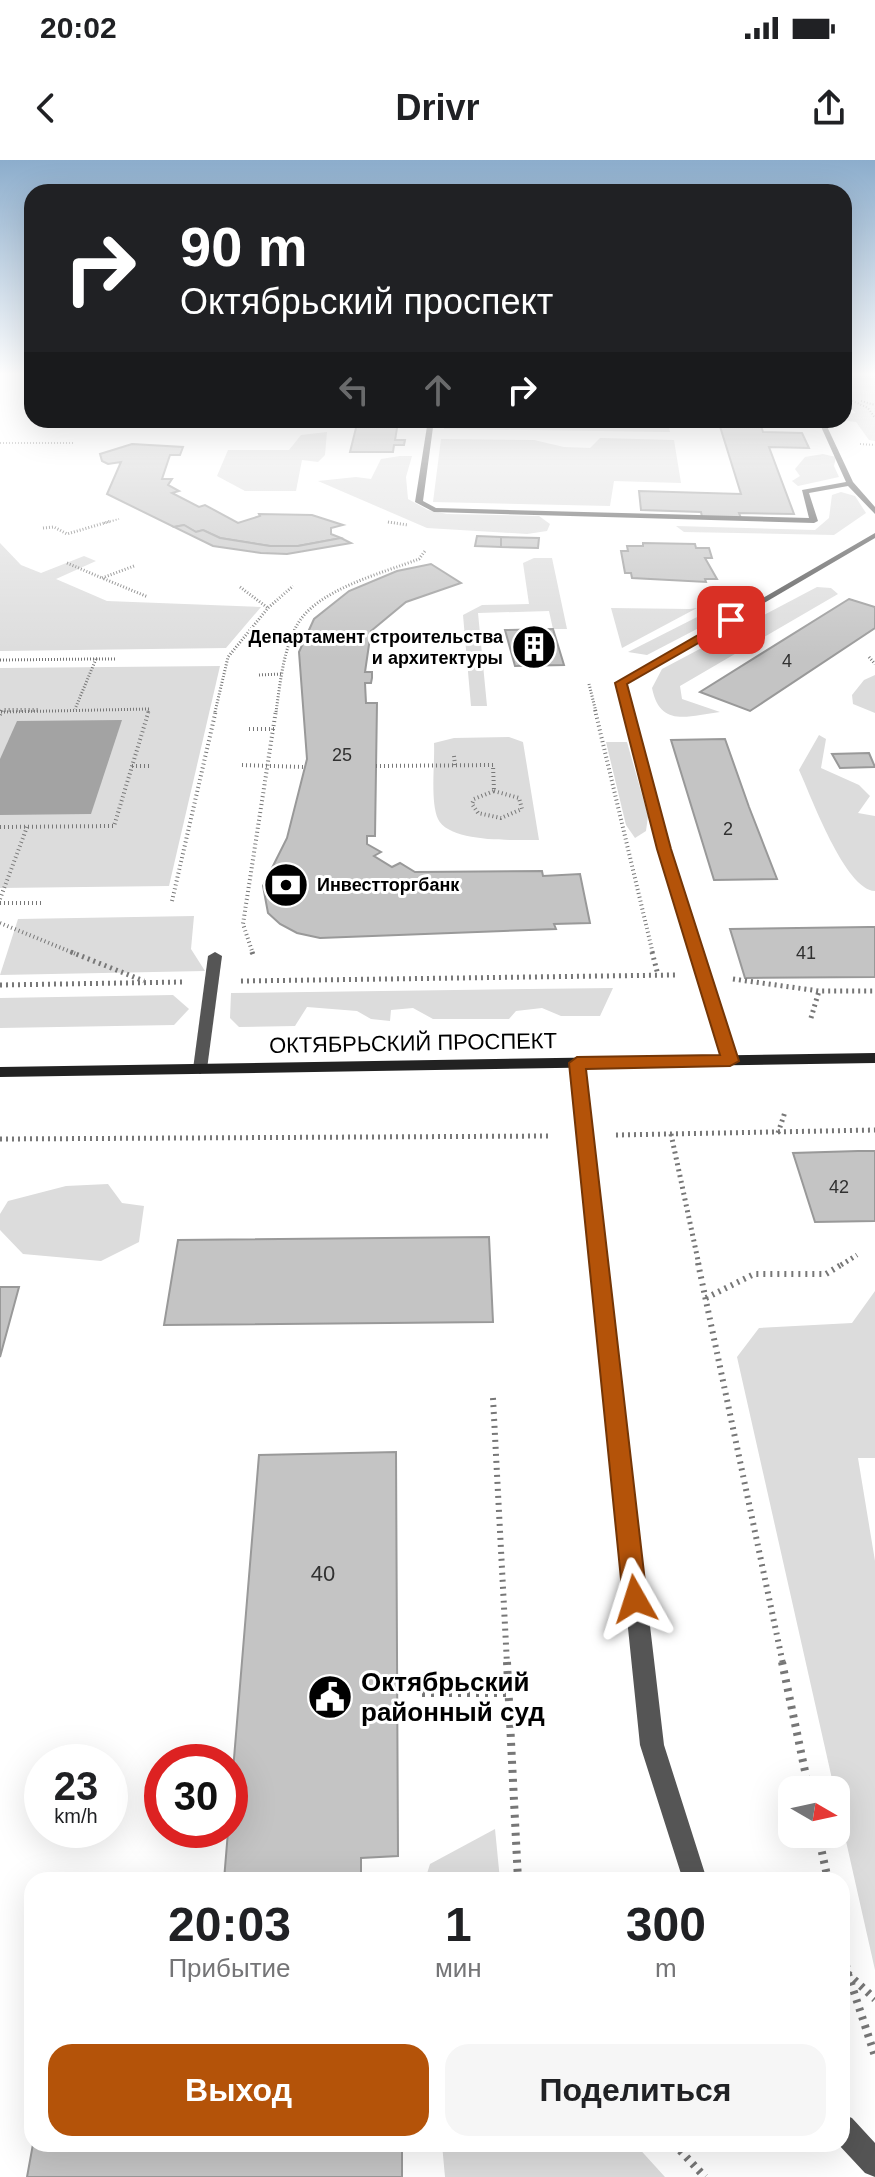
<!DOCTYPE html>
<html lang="ru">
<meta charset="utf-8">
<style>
:root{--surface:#fff;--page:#f6f6f6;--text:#202124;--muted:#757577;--accent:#b45309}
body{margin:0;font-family:Arial,sans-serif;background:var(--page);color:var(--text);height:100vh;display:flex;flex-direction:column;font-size:30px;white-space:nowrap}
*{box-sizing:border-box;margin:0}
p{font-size:26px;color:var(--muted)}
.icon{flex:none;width:44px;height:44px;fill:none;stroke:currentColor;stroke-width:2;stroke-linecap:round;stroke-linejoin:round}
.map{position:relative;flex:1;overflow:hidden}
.drawer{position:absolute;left:24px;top:1712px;width:826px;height:280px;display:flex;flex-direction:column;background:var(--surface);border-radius:24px;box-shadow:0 8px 32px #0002}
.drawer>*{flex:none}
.guide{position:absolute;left:24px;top:24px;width:828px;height:244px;border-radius:24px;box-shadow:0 8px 32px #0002;background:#202124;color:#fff;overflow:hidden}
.needle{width:52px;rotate:99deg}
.fabs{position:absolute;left:778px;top:1616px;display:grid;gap:16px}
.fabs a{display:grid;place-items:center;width:72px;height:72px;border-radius:16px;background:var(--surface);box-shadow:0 8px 32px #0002;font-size:40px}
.speed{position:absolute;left:24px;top:1584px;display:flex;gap:16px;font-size:40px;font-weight:700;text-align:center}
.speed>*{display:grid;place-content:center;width:104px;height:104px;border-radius:50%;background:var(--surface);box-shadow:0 8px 32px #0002;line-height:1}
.speed small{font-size:20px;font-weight:400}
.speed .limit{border:12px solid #d22;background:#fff;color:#111}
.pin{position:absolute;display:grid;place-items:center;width:68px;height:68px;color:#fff;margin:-34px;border-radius:16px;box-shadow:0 4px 12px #0006}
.me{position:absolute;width:88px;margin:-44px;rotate:354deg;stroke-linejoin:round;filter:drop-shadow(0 0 6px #0008)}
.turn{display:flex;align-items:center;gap:28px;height:168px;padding:0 24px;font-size:36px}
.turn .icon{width:104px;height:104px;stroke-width:2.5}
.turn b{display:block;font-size:56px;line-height:68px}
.lanes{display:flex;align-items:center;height:76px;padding:0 24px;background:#0003;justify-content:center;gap:40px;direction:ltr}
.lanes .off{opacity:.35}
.eta{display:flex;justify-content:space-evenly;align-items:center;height:136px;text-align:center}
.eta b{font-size:48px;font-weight:700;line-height:56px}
.primary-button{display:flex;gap:16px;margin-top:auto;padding:16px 24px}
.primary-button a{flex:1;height:92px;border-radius:24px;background:var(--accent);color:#fff;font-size:32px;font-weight:700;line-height:92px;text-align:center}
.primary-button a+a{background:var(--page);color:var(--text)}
.status{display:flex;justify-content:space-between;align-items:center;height:56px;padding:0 40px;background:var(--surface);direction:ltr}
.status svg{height:22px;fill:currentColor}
header{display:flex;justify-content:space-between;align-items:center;height:104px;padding:0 24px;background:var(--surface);font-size:36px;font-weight:700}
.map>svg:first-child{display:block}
.green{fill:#dcdcdc}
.water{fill:#a3a3a3}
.building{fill:#c4c4c4;stroke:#999;stroke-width:2}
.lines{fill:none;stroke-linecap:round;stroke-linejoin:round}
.path-far5{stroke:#777;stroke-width:2;stroke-dasharray:1 2;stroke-linecap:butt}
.path-far4{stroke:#777;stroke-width:3;stroke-dasharray:1 2;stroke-linecap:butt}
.path-far3{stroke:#777;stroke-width:4;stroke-dasharray:1 3;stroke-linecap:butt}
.path-far2{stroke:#777;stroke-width:5;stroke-dasharray:2 4;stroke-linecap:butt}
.path-far1{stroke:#777;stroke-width:6;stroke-dasharray:2 5;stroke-linecap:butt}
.path{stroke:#777;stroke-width:8;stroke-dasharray:3 6;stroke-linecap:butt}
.lane{fill:#555;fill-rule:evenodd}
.street{fill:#555;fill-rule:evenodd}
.secondary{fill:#222;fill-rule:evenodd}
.route{fill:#b45309;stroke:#753606;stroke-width:2}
.labels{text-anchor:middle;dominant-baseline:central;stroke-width:6;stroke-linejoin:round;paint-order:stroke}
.far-poi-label{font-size:18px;font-weight:bold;fill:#000;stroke:#fff;text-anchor:end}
.number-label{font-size:18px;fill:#313131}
.street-label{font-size:22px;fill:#000;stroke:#fff}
.near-number-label{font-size:22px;fill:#313131}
.near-poi-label{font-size:26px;font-weight:bold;fill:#000;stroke:#fff;text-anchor:start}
</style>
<div class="status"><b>20:02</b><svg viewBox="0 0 49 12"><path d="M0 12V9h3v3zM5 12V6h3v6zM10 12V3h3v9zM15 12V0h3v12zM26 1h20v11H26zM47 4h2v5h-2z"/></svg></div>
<header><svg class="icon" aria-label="back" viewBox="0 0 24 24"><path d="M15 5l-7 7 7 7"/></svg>Drivr<svg class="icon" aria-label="share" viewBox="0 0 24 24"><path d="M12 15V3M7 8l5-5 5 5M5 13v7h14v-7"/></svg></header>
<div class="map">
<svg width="875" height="2017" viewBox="0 0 875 2017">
<rect width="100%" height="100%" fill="#fff"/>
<!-- green -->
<g class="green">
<polygon points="844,216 875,216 875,281 869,280 856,262 840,260 844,260 844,254 856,253 844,242"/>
<polygon points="445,260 667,260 670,272 444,269"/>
<polygon points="327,272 325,295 318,302 302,300 296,331 245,331 217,316 228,290 289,290 301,275"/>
<polygon points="600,278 674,280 681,323 614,321 610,346 433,342 441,279 534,280 564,287 590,288"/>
<polygon points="823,294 836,297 834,306 839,317 798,326 792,321 800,316 795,309 805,297"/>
<polygon points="400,296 412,296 406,317 408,339 428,350 447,354 539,356 550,364 547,371 527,374 427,368 318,321 356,317 371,319 381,299"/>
<polygon points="841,332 855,336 866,353 834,375 684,372 676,366 815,370 829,358 832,335"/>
<polygon points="0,383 21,405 41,413 84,396 96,401 56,419 107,441 261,447 226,488 0,491"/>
<polygon points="534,398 552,398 567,469 553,469 549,451 478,453 487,546 471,546 463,455 482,445 529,444 523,403"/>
<path d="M817 427 831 428 838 434 680 526 682 539 720 552C688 556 660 568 652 528L662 509Z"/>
<polygon points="611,448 690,449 697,448 622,488"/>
<polygon points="711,450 720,457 647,495 628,492"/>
<polygon points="220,506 169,726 0,728 0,508"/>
<polygon points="875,515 875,553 853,544 852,535 864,520"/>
<path d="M819 575 826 579 821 608 859 625 870 636 858 653 875 656V731C845 730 811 636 799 610Z"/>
<path d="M509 577 523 582 539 680C516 680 449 683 438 659 430 642 435 602 434 583L454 578Z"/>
<polygon points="606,582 627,582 648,656 646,671 635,678 626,665"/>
<polygon points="194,756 191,789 205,811 0,815 18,759"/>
<polygon points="613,828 600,856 561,856 542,848 516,851 509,859 433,859 413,848 391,850 390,861 371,859 357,851 307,847 295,866 239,867 230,858 231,833"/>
<polygon points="173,835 189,849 174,865 0,868 0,838"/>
<polygon points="108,1024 122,1043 144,1046 139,1082 101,1101 23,1094 0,1070 0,1054 8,1041 66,1026"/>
<polygon points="875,1131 875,1298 858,1298 875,1401 875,1810 737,1197 759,1168 852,1163"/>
<polygon points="495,1669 500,1720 425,1720 430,1704"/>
<polygon points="442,1984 635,1984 665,2017 445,2017"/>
</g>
<!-- water -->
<polygon class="water" points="122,560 91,654 0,655 0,599 17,561"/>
<!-- building -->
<g class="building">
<polygon points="358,260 410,260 398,262 395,280 405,280 404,285 394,285 393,292 350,292"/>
<polygon points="718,260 759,260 763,272 802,273 809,288 769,287 794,354 739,353 741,358 702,357 701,352 641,350 639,331 741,334"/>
<polygon points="132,284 183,287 180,295 170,295 162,319 172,319 168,325 179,331 172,333 199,347 205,345 238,363 260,356 259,354 312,355 343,365 331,368 331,374 341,378 298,386 270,386 220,378 203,370 196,372 184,365 174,367 107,334 121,302 108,304 102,301 100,294"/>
<polygon points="184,365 196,372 203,370 220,378 270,386 298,386 341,378 351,383 287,394 261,393 213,386 174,367"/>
<polygon points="477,376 501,377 501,387 475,386"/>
<polygon points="501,377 539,378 538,388 501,387"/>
<polygon points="643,383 695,384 696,388 709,388 712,398 705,398 717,419 705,419 706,422 632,418 631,413 625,413 621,391 628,391 627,386 643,386"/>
<polygon points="431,404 461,423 406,442 371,471 365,512 372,512 372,518 371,523 365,523 366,543 377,543 375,676 367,676 367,684 381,692 374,696 392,707 400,703 415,712 542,711 543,716 580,714 590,763 554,764 556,769 320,778 297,773 280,764 268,753 263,726 287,678 307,599 299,492 314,459 349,431 397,411"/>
<polygon points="849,439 875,447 875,468 750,551 700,532"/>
<polygon points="553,469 564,505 515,506 505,470"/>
<polygon points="725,579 749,647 777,719 714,720 671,580"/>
<polygon points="869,593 875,607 840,608 832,594"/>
<polygon points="869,767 875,767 875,817 745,818 730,769"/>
<polygon points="858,991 875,991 875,1061 815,1062 793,993"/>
<polygon points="489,1077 493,1162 164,1165 178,1080"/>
<polygon points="0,1127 19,1127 0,1197"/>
<polygon points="396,1292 398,1696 361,1698 361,1720 224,1720 259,1295"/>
<polygon points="33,1984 402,1984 402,2017 27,2017"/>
</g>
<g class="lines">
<!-- path-far5 -->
<g class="path-far5">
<polyline points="844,237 868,248 875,258"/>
<polyline points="861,241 875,245"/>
<polyline points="0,283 75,283"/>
<polyline points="860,284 875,285"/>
<polyline points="388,362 397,363"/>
<polyline points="104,363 119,359"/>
</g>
<!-- path-far4 -->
<g class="path-far4">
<polyline points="388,362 408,365"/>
<polyline points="43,368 54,367 67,374 111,361"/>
<polyline points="67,403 102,418"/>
<polyline points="134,406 102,418 148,437"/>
<polyline points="240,427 268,448"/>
<polyline points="869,497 875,504"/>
<polyline points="96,499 115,499"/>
<polyline points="0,500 96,499 75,549"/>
<polyline points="259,515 282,514"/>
<polyline points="589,524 596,552"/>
<polyline points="1,552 149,549 148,552"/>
<polyline points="215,552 228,497 268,448 293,426"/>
<path d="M276 552C280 524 283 492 296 467 314 430 383 413 419 399L425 391"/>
</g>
<!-- path-far3 -->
<g class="path-far3">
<polyline points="595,550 653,794"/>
<polyline points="0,555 2,550 38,550"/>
<polyline points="249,569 275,569"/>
<polyline points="454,596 455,605"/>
<polyline points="242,605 305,607"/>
<polyline points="132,606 150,606"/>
<polyline points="376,606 493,605 494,631"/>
<polygon points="494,631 519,638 522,649 501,658 478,653 472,644 474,639"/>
<polyline points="0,667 114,666 149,550"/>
<polyline points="0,739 27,667"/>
<polyline points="172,741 216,550"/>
<polyline points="0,743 43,743"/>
<polyline points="0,763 76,794"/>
<polyline points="253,794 243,764 276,550"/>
</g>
<!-- path-far2 -->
<g class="path-far2">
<polyline points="71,792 144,821"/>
<polyline points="252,792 253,795"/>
<polyline points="652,792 658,815"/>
<polyline points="733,819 819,831 875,831"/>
<polyline points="241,821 675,815"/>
<polyline points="0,825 183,822"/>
<polyline points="811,858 819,831"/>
<polyline points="778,973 785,952"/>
<polyline points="671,974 699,1105"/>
<polyline points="616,975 875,970"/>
<polyline points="0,979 548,976"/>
<polyline points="841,1105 857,1095"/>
</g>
<!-- path-far1 -->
<g class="path-far1">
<polyline points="698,1103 783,1504"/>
<polyline points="706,1138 754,1114 826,1114 844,1103"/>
<polyline points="493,1238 507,1504"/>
</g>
<!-- path -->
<g class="path">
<polyline points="507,1502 518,1720"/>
<polyline points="782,1502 809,1630"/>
<polyline points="422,1533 507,1533"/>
<polyline points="818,1674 828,1720"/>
<polyline points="842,1787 848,1814 875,1839"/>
<polyline points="848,1814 875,1896"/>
<polyline points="674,1984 705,2017"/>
</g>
<!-- lane -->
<g class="lane">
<polygon points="428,260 434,260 423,341 436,348 809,358 802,330 846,322 818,260 824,260 853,322 875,347 875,354 848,326 809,333 818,361 814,363 434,352 415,342"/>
<polygon points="215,792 222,796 207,909 200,914 193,909 208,796"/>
</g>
<!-- street -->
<g class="street">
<polygon points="875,373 875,378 626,524 670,689 737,901 730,906 723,901 658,689 616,523"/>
<polygon points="577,898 584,903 664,1585 707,1720 683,1720 640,1585 570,903"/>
<polygon points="842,1954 852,1958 875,1983 875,2017 865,2013 838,1984 842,1984"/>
</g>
<!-- secondary -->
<polygon class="secondary" points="875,893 875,903 0,917 0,907"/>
</g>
<!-- sky -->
<linearGradient id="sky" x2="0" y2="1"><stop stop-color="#8cadcc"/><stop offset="0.43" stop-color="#fff"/><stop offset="1" stop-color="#fff" stop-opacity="0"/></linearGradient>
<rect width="875" height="498" fill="url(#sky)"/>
<!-- route -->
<polygon class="route" points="731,456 735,462 627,524 671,689 739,901 730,906 586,909 647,1439 644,1447 635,1451 626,1447 623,1439 569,903 577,897 720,895 657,689 615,523"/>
<!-- icons -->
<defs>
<g id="building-disc" transform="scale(2.3)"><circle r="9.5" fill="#000" stroke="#fff"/><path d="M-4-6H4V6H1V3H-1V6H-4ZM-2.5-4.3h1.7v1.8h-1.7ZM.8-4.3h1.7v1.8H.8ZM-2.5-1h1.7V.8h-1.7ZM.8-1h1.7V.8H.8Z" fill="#fff"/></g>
<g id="bank-disc" transform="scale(2.3)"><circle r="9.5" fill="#000" stroke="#fff"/><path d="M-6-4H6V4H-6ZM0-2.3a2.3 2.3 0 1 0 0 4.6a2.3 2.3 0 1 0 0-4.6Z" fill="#fff"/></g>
<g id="civic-disc" transform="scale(2.3)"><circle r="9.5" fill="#000" stroke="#fff"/><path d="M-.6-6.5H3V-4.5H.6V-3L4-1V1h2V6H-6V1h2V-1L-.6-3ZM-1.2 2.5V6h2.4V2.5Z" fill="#fff"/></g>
</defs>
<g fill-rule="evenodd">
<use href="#building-disc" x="534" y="487"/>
<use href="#bank-disc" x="286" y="725"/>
<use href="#civic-disc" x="330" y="1537"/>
</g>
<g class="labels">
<!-- far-poi labels -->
<g class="far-poi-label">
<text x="503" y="477">Департамент строительства<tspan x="503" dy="21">и архитектуры</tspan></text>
<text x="317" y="725" text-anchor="start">Инвестторгбанк</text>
</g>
<!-- number labels -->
<g class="number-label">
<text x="787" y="501">4</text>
<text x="342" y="595">25</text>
<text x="728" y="669">2</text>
<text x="806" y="793">41</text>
<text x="839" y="1027">42</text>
</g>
<!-- street labels -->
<g class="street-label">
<text transform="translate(413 883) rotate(-1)">ОКТЯБРЬСКИЙ ПРОСПЕКТ</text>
</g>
<!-- near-number labels -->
<g class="near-number-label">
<text x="323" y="1413">40</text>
</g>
<!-- near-poi labels -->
<g class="near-poi-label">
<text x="361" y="1522">Октябрьский<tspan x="361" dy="30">районный суд</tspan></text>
</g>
</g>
</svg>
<div class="fabs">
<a><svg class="needle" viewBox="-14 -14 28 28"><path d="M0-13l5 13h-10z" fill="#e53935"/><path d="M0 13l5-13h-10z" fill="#757577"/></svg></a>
</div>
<div class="speed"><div>23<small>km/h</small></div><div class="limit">30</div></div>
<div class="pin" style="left:731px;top:460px;background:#d93025"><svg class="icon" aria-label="arrive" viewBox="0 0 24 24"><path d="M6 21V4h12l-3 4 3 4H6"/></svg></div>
<svg class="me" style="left:635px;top:1439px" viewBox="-20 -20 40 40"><path d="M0-17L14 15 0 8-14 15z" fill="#b45309" stroke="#fff" stroke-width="4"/></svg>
<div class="guide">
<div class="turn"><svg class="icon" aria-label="right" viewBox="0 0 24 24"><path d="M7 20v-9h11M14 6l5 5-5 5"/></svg><div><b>90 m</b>Октябрьский проспект</div></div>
<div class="lanes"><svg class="icon off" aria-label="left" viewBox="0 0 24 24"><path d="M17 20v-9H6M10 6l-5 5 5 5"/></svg><svg class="icon off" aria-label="ahead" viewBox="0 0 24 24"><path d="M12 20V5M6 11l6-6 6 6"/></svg><svg class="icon" aria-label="right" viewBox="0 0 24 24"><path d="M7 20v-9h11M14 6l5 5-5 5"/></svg></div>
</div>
<section class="drawer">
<div class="eta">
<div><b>20:03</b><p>Прибытие</p></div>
<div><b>1</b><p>мин</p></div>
<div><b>300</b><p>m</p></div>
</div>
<div class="primary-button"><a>Выход</a><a>Поделиться</a></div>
</section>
</div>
